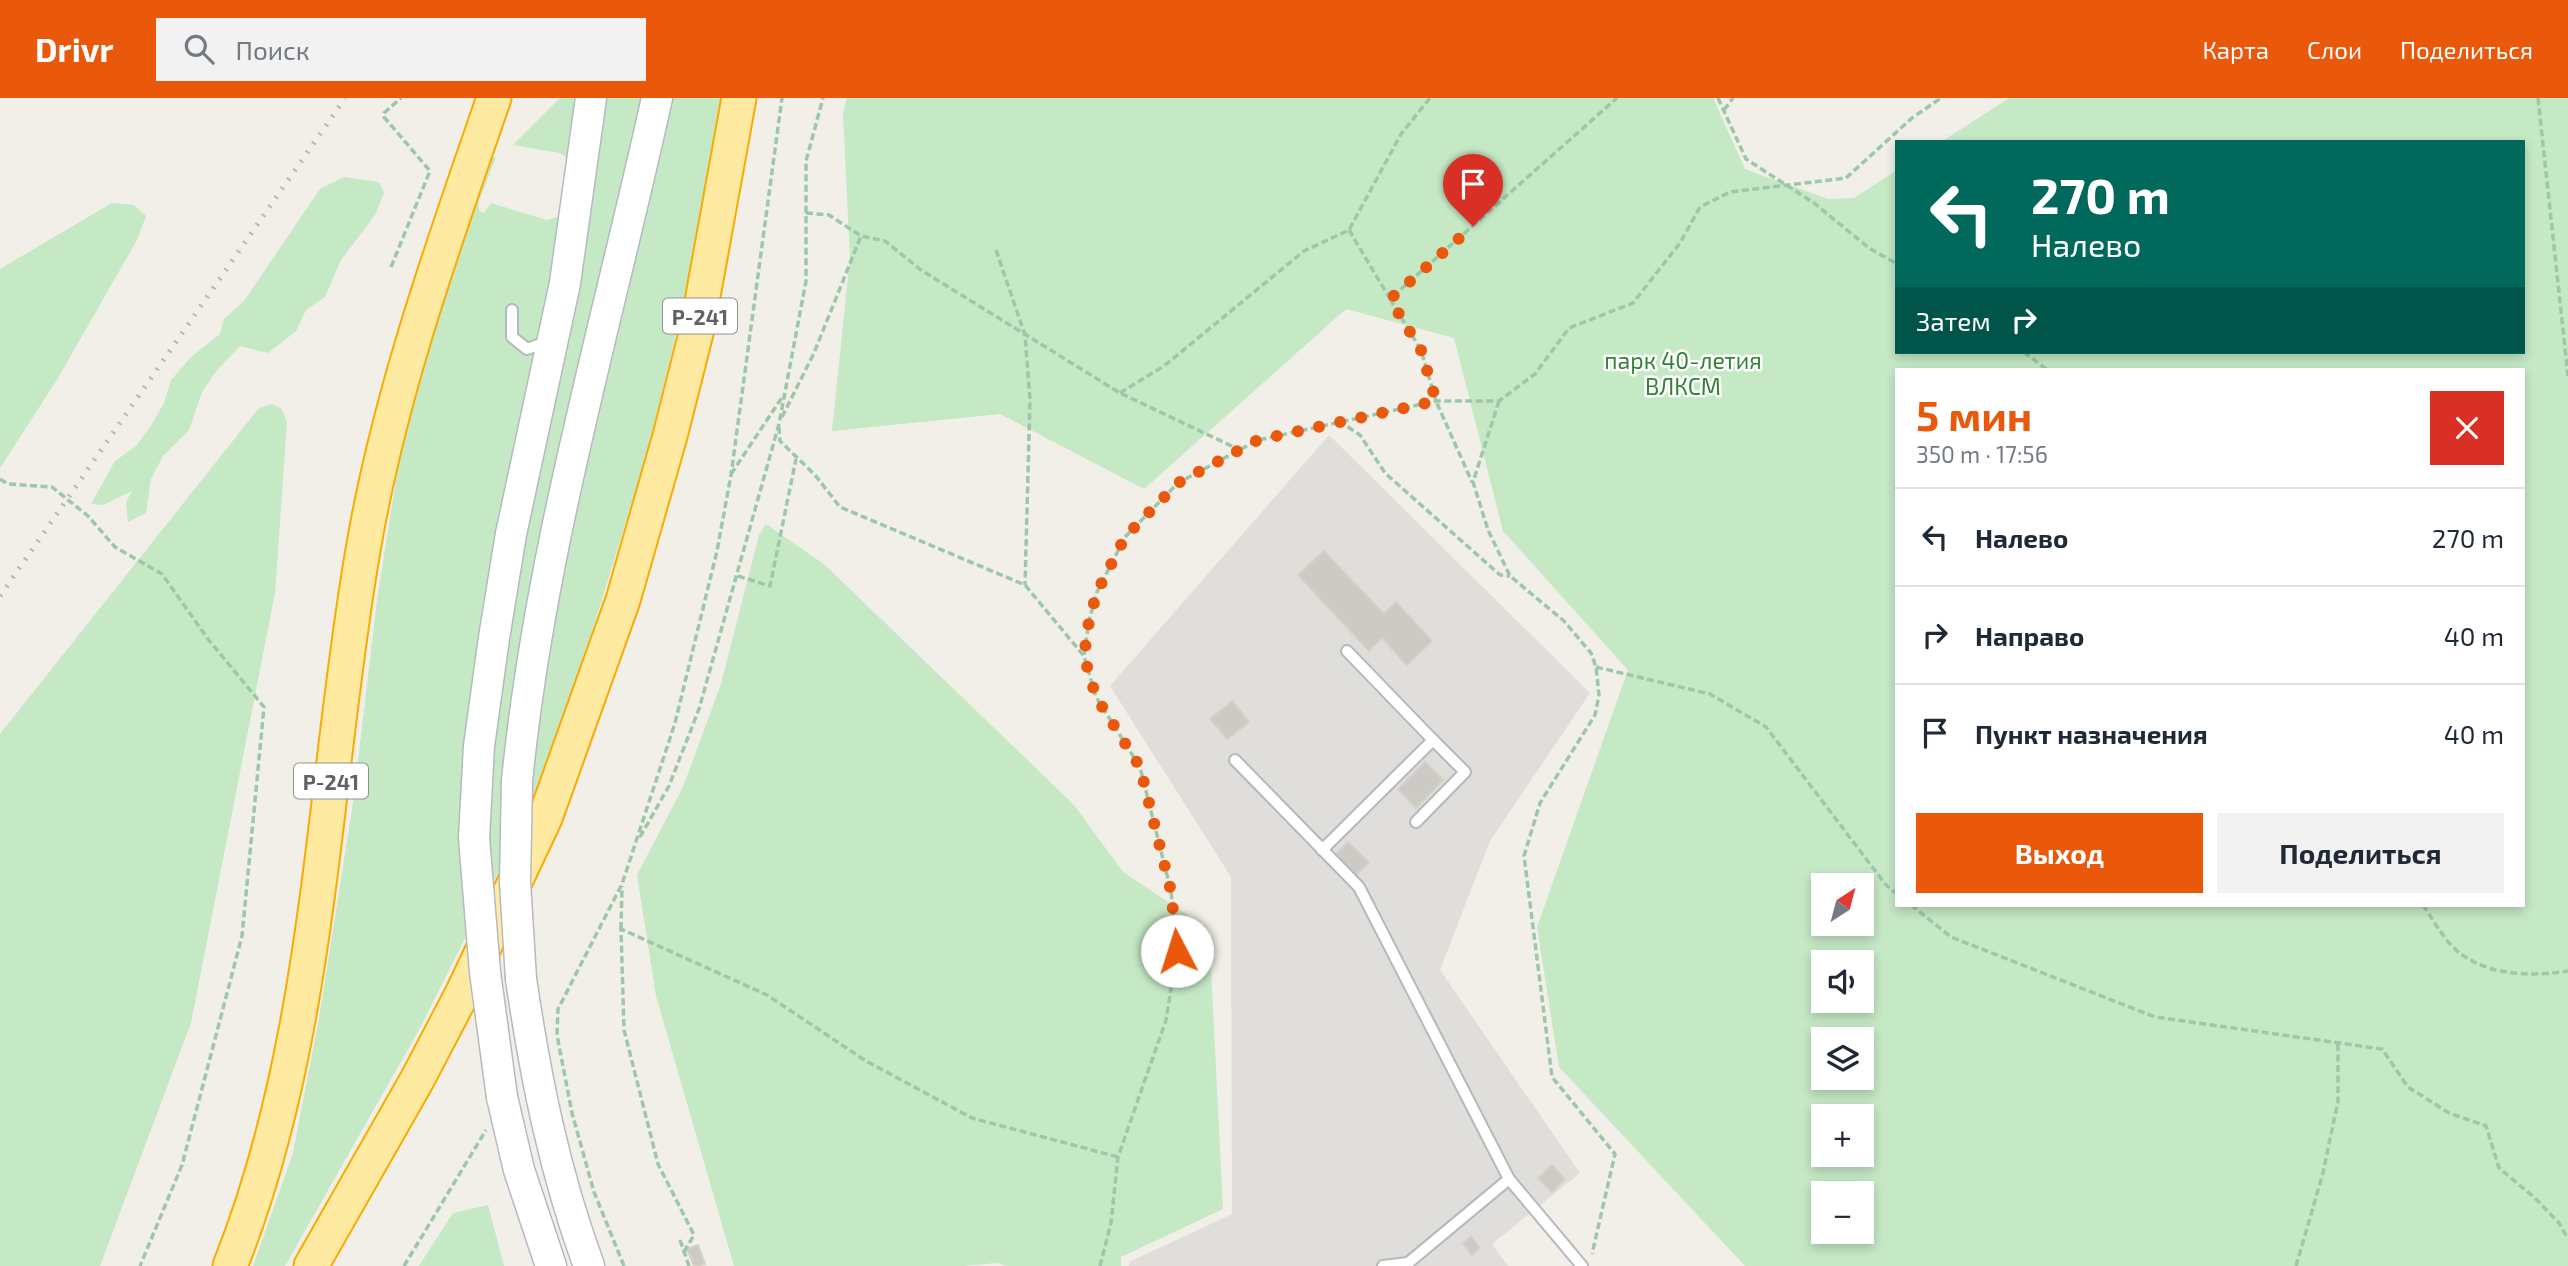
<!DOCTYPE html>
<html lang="ru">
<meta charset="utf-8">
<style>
:root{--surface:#fff;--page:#f2f2f3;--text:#1f2937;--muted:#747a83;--line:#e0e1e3;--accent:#ea580c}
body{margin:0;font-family:"Exo 2",sans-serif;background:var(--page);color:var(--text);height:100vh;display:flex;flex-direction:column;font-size:26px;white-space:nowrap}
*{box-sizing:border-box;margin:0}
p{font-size:23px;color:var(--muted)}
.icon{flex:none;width:38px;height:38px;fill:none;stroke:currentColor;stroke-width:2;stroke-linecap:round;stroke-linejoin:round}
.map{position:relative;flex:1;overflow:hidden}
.sheet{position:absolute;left:1895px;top:270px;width:630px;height:539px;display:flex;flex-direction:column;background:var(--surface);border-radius:0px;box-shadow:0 4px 10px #0003}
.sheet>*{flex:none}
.hud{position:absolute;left:1895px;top:42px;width:630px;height:214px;border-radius:0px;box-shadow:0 4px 10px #0003;background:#00695c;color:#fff;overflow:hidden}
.needle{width:46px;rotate:36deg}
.controls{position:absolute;left:1811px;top:775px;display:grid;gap:14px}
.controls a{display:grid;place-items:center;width:63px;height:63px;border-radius:0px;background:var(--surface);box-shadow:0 4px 10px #0003;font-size:35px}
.pin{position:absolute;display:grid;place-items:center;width:60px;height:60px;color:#fff;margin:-72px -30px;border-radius:50% 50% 50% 0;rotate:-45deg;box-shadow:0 0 7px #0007}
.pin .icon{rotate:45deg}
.me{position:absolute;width:77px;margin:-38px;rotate:355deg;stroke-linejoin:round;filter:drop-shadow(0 0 5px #0008)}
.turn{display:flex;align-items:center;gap:24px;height:147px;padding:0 21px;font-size:32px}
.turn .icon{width:91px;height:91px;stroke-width:2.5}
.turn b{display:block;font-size:49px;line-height:60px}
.then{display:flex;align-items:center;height:66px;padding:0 21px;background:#0003;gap:14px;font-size:26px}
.round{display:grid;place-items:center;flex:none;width:74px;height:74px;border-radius:0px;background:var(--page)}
.head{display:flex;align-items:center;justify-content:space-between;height:119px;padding:0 21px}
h1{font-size:42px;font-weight:700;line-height:52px;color:var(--accent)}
.cta{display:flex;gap:14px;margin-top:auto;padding:14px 21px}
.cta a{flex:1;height:80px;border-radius:0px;background:var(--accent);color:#fff;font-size:28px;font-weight:700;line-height:80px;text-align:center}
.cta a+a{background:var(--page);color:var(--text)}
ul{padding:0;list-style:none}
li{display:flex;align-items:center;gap:21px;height:98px;padding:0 21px;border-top:2px solid var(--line)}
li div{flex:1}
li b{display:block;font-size:26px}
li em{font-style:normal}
header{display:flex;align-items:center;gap:42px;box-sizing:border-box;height:98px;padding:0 35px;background:var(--accent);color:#fff}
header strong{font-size:33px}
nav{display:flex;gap:38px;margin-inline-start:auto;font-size:24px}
.search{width:490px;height:63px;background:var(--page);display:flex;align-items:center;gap:18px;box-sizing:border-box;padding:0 24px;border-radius:0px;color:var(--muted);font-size:26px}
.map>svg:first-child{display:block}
.industrial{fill:#e0deda}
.green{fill:#c5e8c5;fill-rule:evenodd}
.building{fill:#cccac5;stroke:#d6d1c6;stroke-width:2}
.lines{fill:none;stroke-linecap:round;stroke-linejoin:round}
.service-casing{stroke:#b5b8bc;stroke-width:14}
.secondary-casing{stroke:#b6babf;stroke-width:33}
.trunk-casing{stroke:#f9ab00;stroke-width:37}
.path{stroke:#9cc7a9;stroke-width:3.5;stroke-dasharray:7 3.5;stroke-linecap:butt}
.service{stroke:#fff;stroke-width:10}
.secondary{stroke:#fff;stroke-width:30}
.trunk{stroke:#feeaa1;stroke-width:33}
.rail{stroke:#b6b7b8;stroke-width:5;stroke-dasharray:2 9;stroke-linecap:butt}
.secondary-bridge-casing{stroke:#b6babf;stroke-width:33;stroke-linecap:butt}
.secondary-bridge{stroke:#fff;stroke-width:30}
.route{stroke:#ea580c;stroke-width:12;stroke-dasharray:0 21.6}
.labels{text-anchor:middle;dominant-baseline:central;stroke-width:5;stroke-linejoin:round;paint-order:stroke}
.shield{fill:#fff;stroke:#8f9295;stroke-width:2}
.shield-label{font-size:21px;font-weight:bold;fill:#5f6368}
.park-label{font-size:23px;fill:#348238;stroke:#fff}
</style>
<header>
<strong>Drivr</strong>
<div class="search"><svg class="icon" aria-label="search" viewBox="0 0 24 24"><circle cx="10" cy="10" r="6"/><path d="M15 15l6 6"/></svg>Поиск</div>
<nav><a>Карта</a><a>Слои</a><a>Поделиться</a></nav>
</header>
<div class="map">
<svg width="2568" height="1168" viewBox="0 0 2568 1168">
<rect width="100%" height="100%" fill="#f1efe8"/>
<!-- industrial -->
<polygon class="industrial" points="1329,337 1590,595 1490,743 1440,872 1580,1075 1492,1146 1508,1168 1129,1168 1129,1164 1232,1116 1231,779 1110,588"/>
<!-- green -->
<g class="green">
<polygon points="560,0 722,0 692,170 647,355 588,547 538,695 420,930 285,1168 253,1168 293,1055 319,920 353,705 377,502 399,362 431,244 490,60 496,59 479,103 479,113 484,115 491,105 547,122 560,118 568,61 560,55 513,47"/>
<path d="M847 0H1713L1745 71 1828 101 1854 100 1897 72V254H2524V44H1941L2009 0H2568V1168H1745L1559 969 1537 829 1628 572 1503 433 1454 240 1346 211 1144 391 1000 316 832 333 850 159 843 15ZM2524 271V807H1897V271ZM1824 788H1862V826H1824ZM1862 864V903H1824V864ZM1824 942H1862V980H1824ZM1862 1018V1057H1824V1018ZM1824 1096H1862V1134H1824Z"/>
<polygon points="344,79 379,84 384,95 375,117 341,162 325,199 306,212 296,233 268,255 240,248 217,272 202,294 189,332 163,358 151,381 146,415 128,424 126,404 132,393 103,407 91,406 115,363 136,348 152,326 164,305 171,282 191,259 220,236 224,221 244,203 320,91"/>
<polygon points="112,105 134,107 146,118 137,142 58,280 0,370 0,171"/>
<polygon points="272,306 282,311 287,324 275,495 191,925 100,1168 0,1168 0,636 259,310"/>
<polygon points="766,426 825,467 1074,707 1123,774 1198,824 1210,852 1223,1111 1121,1159 1121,1168 1008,1168 996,1165 965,1168 734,1168 656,898 637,777 683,689 721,586 759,437"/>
<polygon points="488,1107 504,1168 419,1168 453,1115"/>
</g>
<!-- building -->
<g class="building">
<polygon points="1324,453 1384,516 1396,504 1432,543 1407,567 1382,540 1369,553 1298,477"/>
<polygon points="1232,603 1249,624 1227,641 1210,621"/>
<polygon points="1425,664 1443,682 1416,710 1398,691"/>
<polygon points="1348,744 1369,765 1356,777 1336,756"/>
<polygon points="1552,1067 1565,1081 1552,1094 1538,1080"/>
<polygon points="1471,1138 1480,1150 1472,1157 1463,1145"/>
<polygon points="698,1147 705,1166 694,1168 687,1151"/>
</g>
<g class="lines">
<!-- service casing -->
<g class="service-casing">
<g id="service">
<polyline points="512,212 512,239 527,251 549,243"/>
<polyline points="1235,662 1359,789 1509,1081 1582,1168"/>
<polyline points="1416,724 1465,674 1433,642"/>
<polyline points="1322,752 1433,642 1347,553"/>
<polyline points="1383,1168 1408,1165 1509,1081"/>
</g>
</g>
<!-- secondary casing -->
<g class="secondary-casing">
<g id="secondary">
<path d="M517 683C540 451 607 227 657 0"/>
<polyline points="474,740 479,648 494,540 511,436 565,185 591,0"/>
<path d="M521 881C536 982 554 1072 589 1168"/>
<polyline points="502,999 519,1072 551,1168"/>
</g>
</g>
<!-- trunk casing -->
<g class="trunk-casing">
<g id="trunk">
<path d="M230 1168C320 943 322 694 362 458 388 301 442 150 494 0"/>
<polyline points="311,1168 417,982 463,894 545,720 623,502 670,338 697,231 739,0"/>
</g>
</g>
<!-- path -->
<g class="path">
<polyline points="1718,0 1746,61 1814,105 1869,150 1897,166"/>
<polyline points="2538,0 2568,278"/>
<polyline points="1724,12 1733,0"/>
<polyline points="806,115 829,117 861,138 885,143 921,172 1120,295 1240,352"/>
<polyline points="1349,132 1390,201 1617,0"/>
<polyline points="996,152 1025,237 1030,301 1025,487"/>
<polyline points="391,169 430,73 384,19 384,15 401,0"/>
<polyline points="1390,201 1421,252 1436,303 1472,384"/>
<polyline points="2024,254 2046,271"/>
<polyline points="1120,295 1164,268 1304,153 1349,132 1401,36 1430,0"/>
<polyline points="1499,303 1473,384 1488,432 1510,478 1564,523 1591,555 1596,569 1599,597 1595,617 1540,705 1524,758 1552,979 1615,1056 1592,1156"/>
<polyline points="782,319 814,255 861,138"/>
<polyline points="1339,323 1360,337 1385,375 1500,477 1510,478"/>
<polyline points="779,329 780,343 815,377 840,409 1025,487 1084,558"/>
<polyline points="731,376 783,298"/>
<polyline points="0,381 8,386 52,389 88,418 115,449 162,476 208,541 264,609 242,838 182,1067 140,1168"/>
<polyline points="738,478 770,488 796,361"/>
<polyline points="1596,569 1710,596 1766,629 1886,787 1897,796"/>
<polyline points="640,739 669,688 699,611 779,326 806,183 806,63 823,0"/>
<polyline points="1911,807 1951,839 2155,919 2382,951 2408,989 2449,1015 2486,1028 2499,1070 2535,1100 2559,1125 2568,1141"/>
<path d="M2423 807C2432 820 2440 835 2451 847 2480 878 2529 879 2568 873"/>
<polyline points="621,831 622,788"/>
<polyline points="680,1142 689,1168"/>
<polyline points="684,1154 694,1137 658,1066 624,932 621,831 767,897 866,963 972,1020 1118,1059"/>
<polyline points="404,1168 486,1032"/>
<polyline points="624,1168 594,1094 572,1015 557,937 558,911 622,786 675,625 717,453 731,377 782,0"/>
<polyline points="1100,1168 1111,1125 1118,1059 1166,922 1177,854 1171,793 1140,669 1096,599 1084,558 1089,523 1097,494 1125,439 1178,385 1258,342 1436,303 1499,303 1535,276 1569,230 1633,205 1680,145 1700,109 1730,94 1846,80 1912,20 1941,0"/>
<polyline points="2296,1168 2323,1075 2338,1003 2338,946"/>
</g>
<!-- service -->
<use href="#service" class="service"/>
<!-- secondary -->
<use href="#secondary" class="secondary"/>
<!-- trunk -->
<use href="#trunk" class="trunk"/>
<!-- rail -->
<polyline class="rail" points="0,498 345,0"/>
<!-- secondary-bridge casing -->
<g class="secondary-bridge-casing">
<g id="secondary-bridge">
<polyline points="517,683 515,784 521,881"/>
<polyline points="474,740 485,874 502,999"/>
</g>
</g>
<!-- secondary-bridge -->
<use href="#secondary-bridge" class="secondary-bridge"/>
</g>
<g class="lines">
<!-- route -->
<polyline class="route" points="1177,853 1171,793 1140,669 1096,599 1084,558 1089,523 1097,494 1125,439 1178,385 1258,342 1436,303 1421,252 1390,201 1473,128"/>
</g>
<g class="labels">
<!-- shield labels -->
<g class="shield">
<rect x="663" y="200.5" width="74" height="35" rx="5"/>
<rect x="294" y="665.5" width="74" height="35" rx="5"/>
</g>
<g class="shield-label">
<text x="700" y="218">Р-241</text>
<text x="331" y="683">Р-241</text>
</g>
<!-- park labels -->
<g class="park-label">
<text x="1683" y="262">парк 40-летия<tspan x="1683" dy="26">ВЛКСМ</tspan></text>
</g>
</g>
</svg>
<div class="controls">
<a><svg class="needle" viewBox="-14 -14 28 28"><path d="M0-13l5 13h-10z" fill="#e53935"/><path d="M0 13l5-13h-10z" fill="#747a83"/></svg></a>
<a><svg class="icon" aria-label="sound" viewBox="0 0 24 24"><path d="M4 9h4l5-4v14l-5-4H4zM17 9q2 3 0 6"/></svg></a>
<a><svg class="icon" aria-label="layers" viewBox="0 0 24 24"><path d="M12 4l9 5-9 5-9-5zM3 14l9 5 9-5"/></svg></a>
<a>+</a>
<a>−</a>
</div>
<div class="pin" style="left:1473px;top:128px;background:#d93025"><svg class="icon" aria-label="arrive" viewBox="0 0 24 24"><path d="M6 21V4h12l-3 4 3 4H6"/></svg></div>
<svg class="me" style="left:1177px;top:853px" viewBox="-20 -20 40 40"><circle r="19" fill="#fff"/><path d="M0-13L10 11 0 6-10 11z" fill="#ea580c"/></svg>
<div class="hud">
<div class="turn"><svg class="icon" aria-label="left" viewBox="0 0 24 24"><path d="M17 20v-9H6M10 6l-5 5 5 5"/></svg><div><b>270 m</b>Налево</div></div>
<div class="then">Затем<svg class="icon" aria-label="right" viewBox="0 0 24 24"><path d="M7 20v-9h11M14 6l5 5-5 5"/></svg></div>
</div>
<section class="sheet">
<div class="head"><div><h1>5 мин</h1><p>350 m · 17:56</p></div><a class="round" style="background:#d93025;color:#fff"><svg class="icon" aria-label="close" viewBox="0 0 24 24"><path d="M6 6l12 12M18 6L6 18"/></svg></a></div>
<ul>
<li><svg class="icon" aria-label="left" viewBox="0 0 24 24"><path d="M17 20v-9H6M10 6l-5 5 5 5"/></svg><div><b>Налево</b></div><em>270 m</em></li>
<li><svg class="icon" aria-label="right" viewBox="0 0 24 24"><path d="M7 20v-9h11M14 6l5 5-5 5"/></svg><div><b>Направо</b></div><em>40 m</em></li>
<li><svg class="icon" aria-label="arrive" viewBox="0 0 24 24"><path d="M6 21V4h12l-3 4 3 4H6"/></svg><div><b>Пункт назначения</b></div><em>40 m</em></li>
</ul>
<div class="cta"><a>Выход</a><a>Поделиться</a></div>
</section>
</div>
